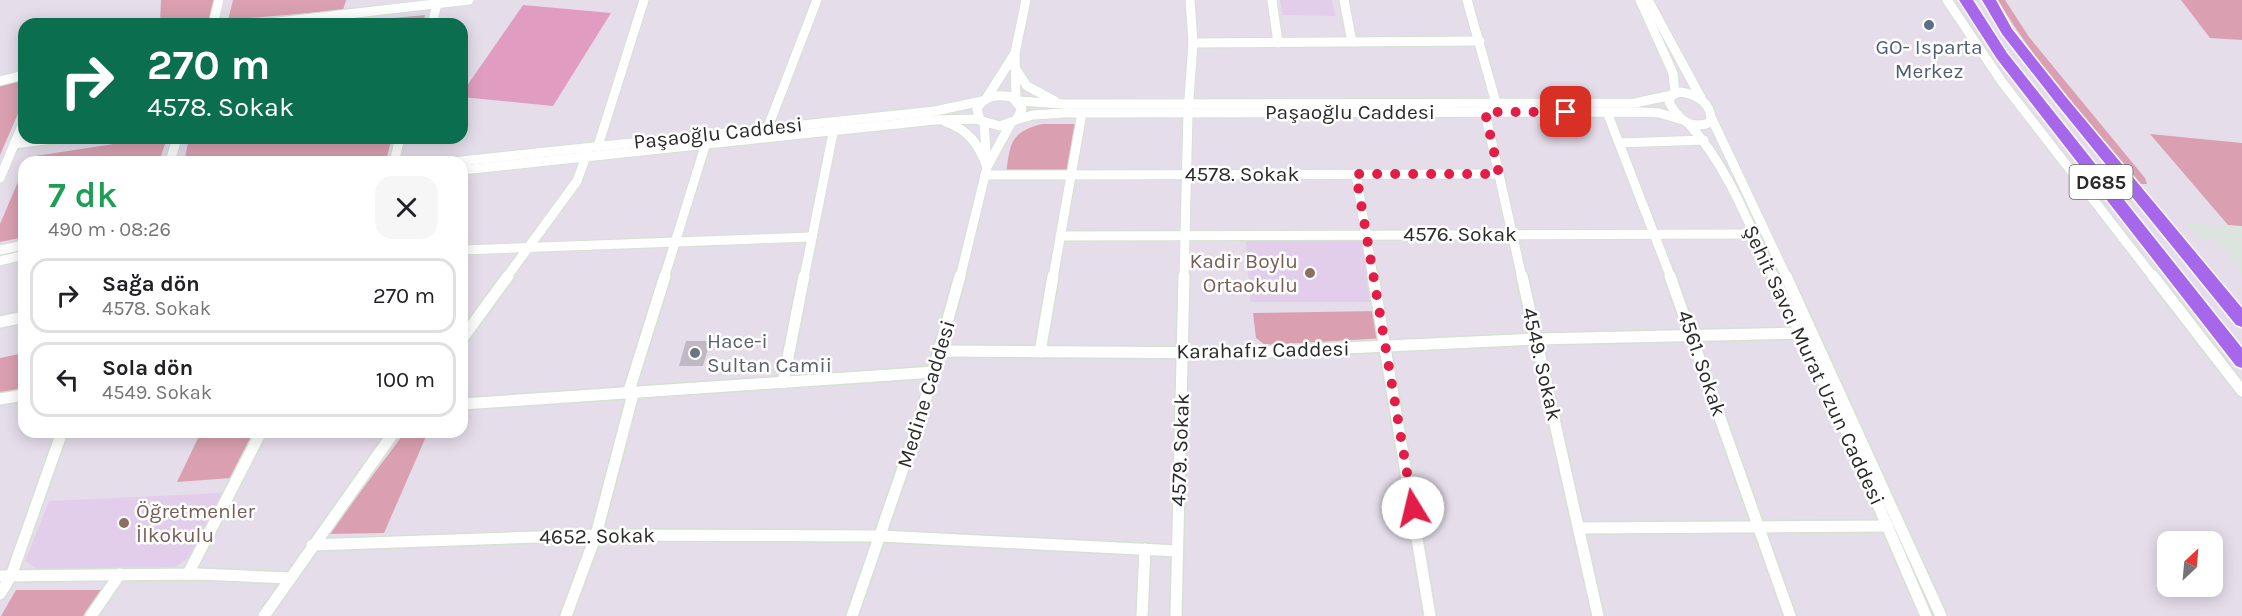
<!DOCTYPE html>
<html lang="tr">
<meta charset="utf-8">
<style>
:root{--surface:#fff;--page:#f6f6f6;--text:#202124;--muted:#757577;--line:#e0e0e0}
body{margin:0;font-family:Karla,sans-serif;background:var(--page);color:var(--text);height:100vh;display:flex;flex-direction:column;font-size:22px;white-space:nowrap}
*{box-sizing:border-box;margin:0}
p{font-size:20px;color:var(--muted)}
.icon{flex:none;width:33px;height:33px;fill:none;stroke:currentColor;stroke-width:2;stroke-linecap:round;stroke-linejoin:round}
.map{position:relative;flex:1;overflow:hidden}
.details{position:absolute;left:18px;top:156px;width:450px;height:282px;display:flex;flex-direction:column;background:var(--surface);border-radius:18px;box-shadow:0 3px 15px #0003}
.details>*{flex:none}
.hud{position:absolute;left:18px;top:18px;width:450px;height:126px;border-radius:18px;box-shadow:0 3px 15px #0003;background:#0b6e4f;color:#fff;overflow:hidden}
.needle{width:39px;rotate:26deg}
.controls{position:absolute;left:2157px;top:531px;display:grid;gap:12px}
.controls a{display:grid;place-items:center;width:66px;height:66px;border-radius:12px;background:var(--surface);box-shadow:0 3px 15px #0003;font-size:30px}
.pin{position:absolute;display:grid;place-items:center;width:51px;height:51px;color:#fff;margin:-26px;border-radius:12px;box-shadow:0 3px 9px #0006}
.me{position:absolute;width:66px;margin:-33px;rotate:351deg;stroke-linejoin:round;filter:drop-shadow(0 0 4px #0008)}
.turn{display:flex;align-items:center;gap:21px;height:126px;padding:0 30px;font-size:27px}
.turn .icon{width:78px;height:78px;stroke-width:2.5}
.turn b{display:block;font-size:42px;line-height:51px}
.round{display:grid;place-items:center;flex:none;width:63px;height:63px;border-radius:18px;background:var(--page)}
.overview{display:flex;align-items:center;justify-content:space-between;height:102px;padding:0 30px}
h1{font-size:36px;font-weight:600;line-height:45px;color:#1e9e55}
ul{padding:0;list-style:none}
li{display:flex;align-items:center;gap:18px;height:75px;margin:0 12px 9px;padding:0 18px;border:3px solid var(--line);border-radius:18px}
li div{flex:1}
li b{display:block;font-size:22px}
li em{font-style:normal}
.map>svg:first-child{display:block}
.industrial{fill:#dde3df}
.education{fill:#e2ceea}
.green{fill:#daa0b1}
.pitch{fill:#e19dc1}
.building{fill:#bfb9c3}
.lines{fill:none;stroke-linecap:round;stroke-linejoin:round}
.minor-far1-casing{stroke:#d5e1d3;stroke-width:11}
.minor-casing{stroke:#d5e1d3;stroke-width:14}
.highway-casing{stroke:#fff;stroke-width:3}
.minor-far1{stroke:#fff;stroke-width:9}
.minor{stroke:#fff;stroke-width:11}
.highway{fill:#a667eb;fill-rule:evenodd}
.route{stroke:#e11d48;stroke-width:10;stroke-dasharray:0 18}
.service-dot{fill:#5c6f8a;stroke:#fff;stroke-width:2}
.education-dot{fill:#8d6e63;stroke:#fff;stroke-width:2}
.worship-dot{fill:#6b7280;stroke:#fff;stroke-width:2}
.labels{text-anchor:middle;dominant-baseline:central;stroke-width:5;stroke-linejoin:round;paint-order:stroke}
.shield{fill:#fff;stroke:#6a6a6a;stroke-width:1.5}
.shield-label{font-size:20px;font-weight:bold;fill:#2a2a2a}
.service-label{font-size:21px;fill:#4e5e75;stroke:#fff}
.street-label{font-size:21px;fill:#2a2a2a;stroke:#fff}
.education-label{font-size:21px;fill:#785e54;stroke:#fff;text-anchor:end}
.worship-label{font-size:21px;fill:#5b616d;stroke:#fff;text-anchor:start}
</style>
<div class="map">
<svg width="2242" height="616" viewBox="0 0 2242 616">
<rect width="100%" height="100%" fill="#e5ddea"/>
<!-- industrial -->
<polygon class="industrial" points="2183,223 2242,226 2242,274 2216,240 2200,239"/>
<!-- education -->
<g class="education">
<polygon points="1280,0 1332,0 1335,16 1282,15"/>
<polygon points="1361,240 1368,245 1376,302 1250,302 1246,241"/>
<polygon points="223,493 196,546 187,559 175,567 37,569 25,561 49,501"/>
</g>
<!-- green -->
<g class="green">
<polygon points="161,0 215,0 208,24 160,24"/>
<polygon points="233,0 346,0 343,10 228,20"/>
<path d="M1998 0H2005L2029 37 2145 178 2147 184H2141C2092 125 2037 67 1998 0Z"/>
<polygon points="2181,0 2242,0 2242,40 2210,38"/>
<polygon points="425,15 423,24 332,24"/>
<polygon points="24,80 24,100 0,155 0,86"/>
<path d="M1042 124H1076L1067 173 1006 174C1010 144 1010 132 1042 124Z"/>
<polygon points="2150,134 2242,143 2242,226 2228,225"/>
<polygon points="153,138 167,138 159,162 27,162 29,157"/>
<polygon points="189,138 392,138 386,160 371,162 184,162"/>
<polygon points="24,168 24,237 0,242 0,224"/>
<polygon points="1378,311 1386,338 1265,345 1256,338 1253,313"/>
<polygon points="24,353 24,392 0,395 0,358"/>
<polygon points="201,432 255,432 231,478 177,482"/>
<polygon points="405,432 428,432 384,533 329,534"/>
<polygon points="16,590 102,590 83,616 1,616"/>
</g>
<!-- pitch -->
<polygon class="pitch" points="523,5 611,13 553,106 462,97 462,93"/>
<!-- building -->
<polygon class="building" points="686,341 710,341 703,366 679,366"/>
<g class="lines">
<!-- minor-far1 casing -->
<g class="minor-far1-casing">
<g id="minor-far1">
<polyline points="1272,0 1278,43"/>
<polyline points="1344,0 1352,42"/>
<polyline points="1467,0 1496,103"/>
<polyline points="1640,0 1673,73 1675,93"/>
<polyline points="1648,0 1701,98"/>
<polyline points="1947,0 2002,82 2154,278"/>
<polyline points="213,24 219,0"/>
<polyline points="261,24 469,0"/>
<polyline points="432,24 438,0"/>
<polyline points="1193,43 1480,41"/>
<polyline points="1015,53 1026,0"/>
<polyline points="1015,68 1027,86 1055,101"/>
<polyline points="0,81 24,75"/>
<path d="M1680 92C1697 94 1712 103 1711 122 1692 131 1678 119 1669 102L1672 95Z"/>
<polyline points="986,99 1015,53 1016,99"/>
<polyline points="1018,101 1064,104 1635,103 1672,95"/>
<polyline points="1485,112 1522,278"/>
<polyline points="1607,112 1671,278"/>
<polyline points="1712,119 1787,278"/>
<polyline points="1016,120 1033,115 1064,113 1640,112 1659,113 1683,120"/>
<path d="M946 122C969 130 979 145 987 167L960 278"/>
<polyline points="984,122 987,167 1011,123"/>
<path d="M1688 123C1728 166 1749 225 1774 278"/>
<polyline points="768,127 817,0"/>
<polyline points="1620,143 1704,140"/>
<polyline points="14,144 60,138"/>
<polyline points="598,146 644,0"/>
<polyline points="170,162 177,138"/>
<polyline points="394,162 400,138"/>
<polyline points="452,162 935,111 982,101"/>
<path d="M462 170 935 120 975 119 1000 126 1016 120 1022 109 1012 97C997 94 985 95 977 109L980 120"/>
<polyline points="1356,174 1373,278"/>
<polyline points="985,175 1499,174"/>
<polyline points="0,178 24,121"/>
<polyline points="1060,236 1753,234"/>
<polyline points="0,250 24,245"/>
<polyline points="462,250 812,237"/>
<polyline points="0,261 24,255"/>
<polyline points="506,278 577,181 588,151"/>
<polyline points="664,278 706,143"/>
<polyline points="804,278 834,128"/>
<polyline points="1053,278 1082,113"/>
<polyline points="1184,278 1188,113 1193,43 1190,0"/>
</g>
</g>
<!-- minor casing -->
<g class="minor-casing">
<g id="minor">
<polyline points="1373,276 1430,616"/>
<polyline points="1522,276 1598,616"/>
<polyline points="1670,276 1790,616"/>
<polyline points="1773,276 1835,405 1926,616"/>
<polyline points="1786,276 1941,616"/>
<polyline points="2153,276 2242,391"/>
<polyline points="0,322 24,317"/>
<polyline points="462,339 508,276"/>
<polyline points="940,351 1238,353 1537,339 1801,333"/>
<polyline points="1040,352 1053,276"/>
<polyline points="783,383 804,276"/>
<polyline points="628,394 665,276"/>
<polyline points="0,399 24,395"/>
<polyline points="462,404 934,372"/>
<polyline points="1579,528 1888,526"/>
<polyline points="312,545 596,535 881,536 1177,551"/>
<polyline points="188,574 261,432"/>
<polyline points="0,576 199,574 289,578"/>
<polyline points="0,594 11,576 62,432"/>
<polyline points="91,616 120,574"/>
<polyline points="264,616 394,432"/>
<polyline points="566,616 596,535 633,394"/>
<polyline points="852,616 920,419 960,276"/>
<polyline points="1142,616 1145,549"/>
<polyline points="1176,616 1184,276"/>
</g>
</g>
<!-- highway casing -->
<g class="highway-casing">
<g id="highway">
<polygon points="1959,0 1973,0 2007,53 2242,348 2242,368 2236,366 1997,59"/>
<polygon points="1982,0 1996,0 2012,29 2066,97 2242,308 2242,327 2236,325 2056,103 2002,34"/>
</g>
</g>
<!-- minor-far1 -->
<use href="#minor-far1" class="minor-far1"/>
<!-- minor -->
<use href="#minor" class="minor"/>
<!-- highway -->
<use href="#highway" class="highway"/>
</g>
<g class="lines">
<!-- route -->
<polyline class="route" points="1413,508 1356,174 1499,174 1485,112 1566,112"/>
</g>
<!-- markers -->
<circle class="service-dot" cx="1929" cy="25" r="6"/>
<g class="education-dot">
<circle cx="1310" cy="273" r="6"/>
<circle cx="124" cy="523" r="6"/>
</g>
<circle class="worship-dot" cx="695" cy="353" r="6"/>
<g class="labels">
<!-- shield labels -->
<rect class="shield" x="2069.5" y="165" width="63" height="34" rx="4.5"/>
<g class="shield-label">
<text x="2101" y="182">D685</text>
</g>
<!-- service labels -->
<g class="service-label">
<text x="1929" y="47">GO- Isparta<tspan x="1929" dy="24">Merkez</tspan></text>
</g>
<!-- street labels -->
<g class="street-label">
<text x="1350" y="112">Paşaoğlu Caddesi</text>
<text transform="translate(718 133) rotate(-6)">Paşaoğlu Caddesi</text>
<text x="1242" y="174">4578. Sokak</text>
<text x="1460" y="234">4576. Sokak</text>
<text transform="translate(1263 350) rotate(-1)">Karahafız Caddesi</text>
<text transform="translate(1702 363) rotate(71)">4561. Sokak</text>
<text transform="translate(1542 364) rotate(77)">4549. Sokak</text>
<text transform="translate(1814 365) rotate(65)">Şehit Savcı Murat Uzun Caddesi</text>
<text transform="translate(926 394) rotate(-73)">Medine Caddesi</text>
<text transform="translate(1180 450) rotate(-88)">4579. Sokak</text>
<text transform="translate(597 536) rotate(-1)">4652. Sokak</text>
</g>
<!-- education labels -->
<g class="education-label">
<text x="1298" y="261">Kadir Boylu<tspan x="1298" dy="24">Ortaokulu</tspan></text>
<text x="136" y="511" text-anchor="start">Öğretmenler<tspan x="136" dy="24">İlkokulu</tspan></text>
</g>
<!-- worship labels -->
<g class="worship-label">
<text x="707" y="341">Hace-i<tspan x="707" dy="24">Sultan Camii</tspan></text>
</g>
</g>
</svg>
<div class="controls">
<a><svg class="needle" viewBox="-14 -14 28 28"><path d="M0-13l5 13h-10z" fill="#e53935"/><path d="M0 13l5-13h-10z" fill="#757577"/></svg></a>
</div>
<div class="pin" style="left:1566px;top:112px;background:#d93025"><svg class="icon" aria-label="arrive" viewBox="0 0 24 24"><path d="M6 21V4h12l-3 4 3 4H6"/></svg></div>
<svg class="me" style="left:1413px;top:508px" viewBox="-20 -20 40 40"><circle r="19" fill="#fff"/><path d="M0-13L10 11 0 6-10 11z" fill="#e11d48"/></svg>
<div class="hud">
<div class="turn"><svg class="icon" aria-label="right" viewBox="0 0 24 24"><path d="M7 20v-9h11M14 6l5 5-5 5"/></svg><div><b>270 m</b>4578. Sokak</div></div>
</div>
<section class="details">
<div class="overview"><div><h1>7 dk</h1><p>490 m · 08:26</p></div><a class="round"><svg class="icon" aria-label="close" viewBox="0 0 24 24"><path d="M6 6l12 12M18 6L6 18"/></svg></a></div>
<ul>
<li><svg class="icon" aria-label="right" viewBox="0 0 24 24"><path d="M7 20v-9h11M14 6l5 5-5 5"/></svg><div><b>Sağa dön</b><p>4578. Sokak</p></div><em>270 m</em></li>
<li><svg class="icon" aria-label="left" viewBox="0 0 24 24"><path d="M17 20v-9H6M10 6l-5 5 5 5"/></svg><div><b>Sola dön</b><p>4549. Sokak</p></div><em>100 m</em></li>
</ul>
</section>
</div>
